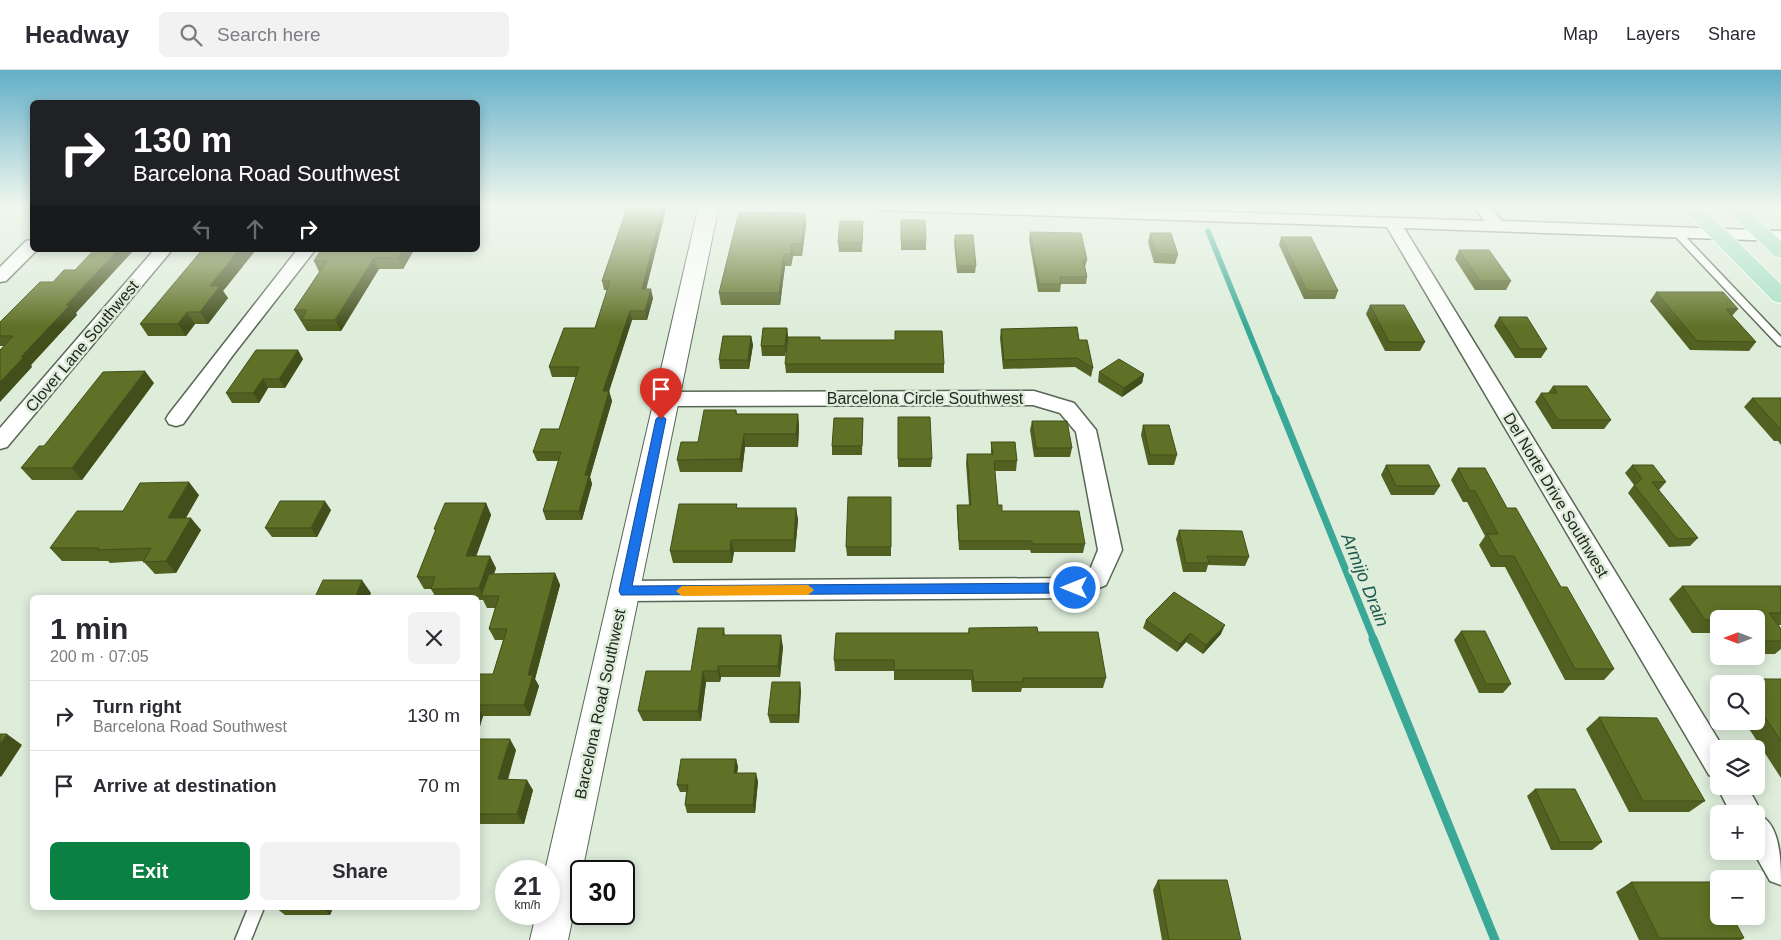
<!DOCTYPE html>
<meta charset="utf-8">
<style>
:root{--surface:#fff;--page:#f2f2f3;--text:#2b2b33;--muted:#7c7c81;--line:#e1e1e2;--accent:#0b8043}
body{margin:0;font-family:Helvetica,sans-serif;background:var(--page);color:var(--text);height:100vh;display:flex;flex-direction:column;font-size:19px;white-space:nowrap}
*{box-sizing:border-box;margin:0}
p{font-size:16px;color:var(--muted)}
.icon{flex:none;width:28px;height:28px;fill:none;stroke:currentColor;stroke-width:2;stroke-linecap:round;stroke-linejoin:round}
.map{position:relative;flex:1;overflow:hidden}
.panel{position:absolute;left:30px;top:525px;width:450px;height:315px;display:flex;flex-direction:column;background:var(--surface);border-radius:8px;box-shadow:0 2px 12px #0003}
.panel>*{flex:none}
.hud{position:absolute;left:30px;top:30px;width:450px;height:152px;border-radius:8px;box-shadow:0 2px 12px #0003;background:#202124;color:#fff;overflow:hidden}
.needle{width:32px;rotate:270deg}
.tools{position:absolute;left:1710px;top:540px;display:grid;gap:10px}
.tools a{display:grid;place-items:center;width:55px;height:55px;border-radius:8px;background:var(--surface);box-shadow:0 2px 12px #0003;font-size:25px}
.speed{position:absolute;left:495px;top:790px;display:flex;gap:10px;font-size:25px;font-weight:700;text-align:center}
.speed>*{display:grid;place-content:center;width:65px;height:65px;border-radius:50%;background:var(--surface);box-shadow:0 2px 12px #0003;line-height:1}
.speed small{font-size:12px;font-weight:400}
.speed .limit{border:2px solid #111;border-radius:8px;background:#fff;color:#111}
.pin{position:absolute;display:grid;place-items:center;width:42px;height:42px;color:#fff;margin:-51px -21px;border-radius:50% 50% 50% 0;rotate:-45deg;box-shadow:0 0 5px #0007}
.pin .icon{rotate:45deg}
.me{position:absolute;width:55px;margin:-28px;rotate:270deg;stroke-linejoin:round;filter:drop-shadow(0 0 4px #0008)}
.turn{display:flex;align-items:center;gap:18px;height:105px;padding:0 20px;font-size:22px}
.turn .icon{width:65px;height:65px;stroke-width:2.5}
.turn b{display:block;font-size:35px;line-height:42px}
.lanes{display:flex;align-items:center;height:48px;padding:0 20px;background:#0003;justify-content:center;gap:25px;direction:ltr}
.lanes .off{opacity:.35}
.round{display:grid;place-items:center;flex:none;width:52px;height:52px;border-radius:8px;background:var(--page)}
.head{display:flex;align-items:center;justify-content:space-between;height:85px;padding:0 20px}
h1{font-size:30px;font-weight:700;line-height:38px}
.primary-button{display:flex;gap:10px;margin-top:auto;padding:10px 20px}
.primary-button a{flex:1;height:58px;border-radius:8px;background:var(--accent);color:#fff;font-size:20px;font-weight:700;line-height:58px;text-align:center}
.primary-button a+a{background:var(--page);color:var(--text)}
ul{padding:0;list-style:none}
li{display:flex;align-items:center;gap:15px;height:70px;padding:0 20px;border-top:1px solid var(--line)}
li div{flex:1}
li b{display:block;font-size:19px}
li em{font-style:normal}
header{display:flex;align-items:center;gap:30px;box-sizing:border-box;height:70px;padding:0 25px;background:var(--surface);border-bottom:1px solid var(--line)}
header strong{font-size:24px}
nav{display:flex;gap:28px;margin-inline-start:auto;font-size:18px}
.search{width:350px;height:45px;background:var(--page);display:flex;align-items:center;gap:12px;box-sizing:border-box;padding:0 18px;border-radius:8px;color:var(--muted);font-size:19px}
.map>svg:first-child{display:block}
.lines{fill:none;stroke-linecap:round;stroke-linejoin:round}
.stream-far2{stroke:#39a896;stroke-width:5.5}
.stream-far1{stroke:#39a896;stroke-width:7}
.stream{stroke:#39a896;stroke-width:9}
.service-casing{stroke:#586655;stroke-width:3}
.minor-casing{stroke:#586655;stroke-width:3}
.tertiary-casing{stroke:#586655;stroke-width:2}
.primary-casing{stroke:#fff;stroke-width:2}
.service{fill:#fff;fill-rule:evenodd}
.minor{fill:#fff;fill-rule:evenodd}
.tertiary{fill:#fff;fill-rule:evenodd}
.primary{fill:#a6e0c4;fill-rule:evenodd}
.wall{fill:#526121}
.shaded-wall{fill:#424f1b}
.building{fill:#5f7126;stroke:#424f1b}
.route{fill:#1a73e8;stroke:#114b97}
.slow{fill:#f59e0b}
.labels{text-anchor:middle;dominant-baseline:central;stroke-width:5;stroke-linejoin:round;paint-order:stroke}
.street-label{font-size:16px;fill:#222821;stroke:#ddedda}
.water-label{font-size:18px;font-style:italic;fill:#1d594f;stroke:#ddedda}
</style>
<header>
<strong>Headway</strong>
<div class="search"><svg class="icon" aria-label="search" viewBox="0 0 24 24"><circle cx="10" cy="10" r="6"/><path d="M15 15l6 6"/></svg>Search here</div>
<nav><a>Map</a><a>Layers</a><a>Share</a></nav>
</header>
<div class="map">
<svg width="1781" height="870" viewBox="0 0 1781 870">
<rect width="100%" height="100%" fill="#ddedda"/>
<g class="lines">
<!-- stream-far2 -->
<polyline class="stream-far2" points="1208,161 1276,329"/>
<!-- stream-far1 -->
<polyline class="stream-far1" points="1276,328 1374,570"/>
<!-- stream -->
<polyline class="stream" points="1373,569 1495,870"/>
<!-- service casing -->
<g class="service-casing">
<g id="service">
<polygon points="1677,160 1680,161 1781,267 1781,276 1778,275 1674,165 1673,163"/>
<polygon points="248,838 264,838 251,870 235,870"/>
</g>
</g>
<!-- minor casing -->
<g class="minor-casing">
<g id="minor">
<polygon points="870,135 1017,135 1484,151 1473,135 1489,135 1502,151 1781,161 1781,171 1404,158 1724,679 1719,679 1719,709 1709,705 1387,157 878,140"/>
<polygon points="32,170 32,180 37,180 6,211 0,212 0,197 26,171"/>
<polygon points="154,180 172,180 7,377 0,379 0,358"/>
<polygon points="297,180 315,180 233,285 183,354 176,356 169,354 166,349 169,344"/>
<polygon points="1034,321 1074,333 1096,360 1122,480 1106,515 1075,528 625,531 616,528 613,521 616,514 625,511 1073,508 1089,502 1098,480 1076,362 1060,343 1033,335 665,336 658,334 655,329 658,324 665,322"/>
<path d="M1719 712V716H1747L1757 734 1761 746C1781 756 1781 794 1781 815L1770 811 1753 781H1756V744H1731L1717 716Z"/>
</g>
</g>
<!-- tertiary casing -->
<g class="tertiary-casing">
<polygon id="tertiary" points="699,135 719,135 568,870 530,870 536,844 549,844 549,801 545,801"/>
</g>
<!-- primary casing -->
<g class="primary-casing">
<g id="primary">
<polygon points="1679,135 1700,135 1781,214 1781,233 1773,231"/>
<polygon points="1721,135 1742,135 1781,171 1781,188 1774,186"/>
</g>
</g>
<!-- service -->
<use href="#service" class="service"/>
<!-- minor -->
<use href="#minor" class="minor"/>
<!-- tertiary -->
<use href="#tertiary" class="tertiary"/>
<!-- primary -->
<use href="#primary" class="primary"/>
</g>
<!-- wall -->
<g class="wall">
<polygon points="622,135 667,135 646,219 653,228 647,250 632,250 609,321 612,331 590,407 592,414 582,450 546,450 543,441 559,391 537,391 533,382 559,359 576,307 552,307 549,297 595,258 607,220 604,220 602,211 626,143 624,143"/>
<polygon points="1527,135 1579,135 1577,139 1530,139"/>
<polygon points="901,150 926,171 926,180 901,180"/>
<polygon points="806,155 802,186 793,186 791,196 785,196 780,235 721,235 719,223"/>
<polygon points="863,160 862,182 839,182 838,173"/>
<polygon points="1030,162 1087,190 1085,197 1087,207 1086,214 1061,214 1060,222 1038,222 1029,170"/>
<polygon points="1150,163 1178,185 1175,194 1154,193 1148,172"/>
<polygon points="955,165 976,196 975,203 957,203 954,173"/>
<polygon points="1281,167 1338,221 1335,229 1304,229 1279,175"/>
<polygon points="202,180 254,180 255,181 223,221 228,228 208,254 195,254 186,266 148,266 140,254"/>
<polygon points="414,180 403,199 379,199 341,261 307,261 294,240 319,202 314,191"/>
<polygon points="1459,180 1511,211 1506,220 1475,220 1455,189"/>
<polygon points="1656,222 1738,239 1732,246 1756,272 1749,281 1690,280 1650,231"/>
<polygon points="1370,235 1425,272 1420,281 1385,281 1366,244"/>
<polygon points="76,243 77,245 31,295 32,297 3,276 0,276 0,252"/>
<polygon points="1499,247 1547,279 1541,288 1515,288 1494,256"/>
<polygon points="787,258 788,267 785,286 762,286 761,276"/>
<polygon points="1001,259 1079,270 1093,298 1091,307 1075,297 1003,299 1000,268"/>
<polygon points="751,266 753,275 749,299 720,299 719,290"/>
<polygon points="821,270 895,270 944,294 944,303 786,303 785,294"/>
<polygon points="303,289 285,318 268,318 259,333 232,333 226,323"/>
<polygon points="1099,302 1144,304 1142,313 1122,327 1098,312"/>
<polygon points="154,313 82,410 32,410 21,398 44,376"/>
<polygon points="1553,316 1611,350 1604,359 1552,359 1535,332 1541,323 1548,323"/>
<polygon points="1752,328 1781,328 1781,375 1778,371 1774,371 1744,337"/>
<polygon points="736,340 737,344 798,344 799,357 798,377 745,377 742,402 680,402 677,390"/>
<polygon points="898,347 932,389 931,397 898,397"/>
<polygon points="863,348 862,385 832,385 832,376"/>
<polygon points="1032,351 1072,378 1070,387 1034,387 1030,360"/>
<polygon points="1143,355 1177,385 1174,395 1148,395 1141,365"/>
<polygon points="991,372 1017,391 1016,401 995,401 998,435 1002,441 1085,474 1083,483 1031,483 1030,480 959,480 957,444 957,435 969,435 966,393 967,384 991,384"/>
<polygon points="1386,395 1440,416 1434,425 1391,425 1381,405"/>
<polygon points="1632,395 1666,412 1659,420 1698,468 1690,476 1669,477 1628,423 1634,415 1625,403"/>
<polygon points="1458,398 1507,438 1561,517 1614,599 1604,610 1565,610 1505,497 1491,497 1479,475 1485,466 1467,432 1463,432 1451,410"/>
<polygon points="199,425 186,448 201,460 176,503 155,504 143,491 110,493 108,491 62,491 50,478 123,441"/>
<polygon points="891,427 891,486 847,486 846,477"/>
<polygon points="486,433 491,445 476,486 496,498 494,504 555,503 560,515 535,609 539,616 530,646 483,646 478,663 478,604 493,604 503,570 495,570 489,559 495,538 487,538 483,530 478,530 478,528 436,528 431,519 424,519 417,507 436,461 434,459"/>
<polygon points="737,434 737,438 796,438 798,450 795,482 734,482 732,493 673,493 670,481"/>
<polygon points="331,440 317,467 272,467 265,458"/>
<polygon points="1179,460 1249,487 1245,496 1208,495 1206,502 1183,502 1176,469"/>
<polygon points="1682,516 1781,516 1781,555 1779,555 1781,559 1781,579 1775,584 1756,584 1756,549 1719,549 1719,570 1713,563 1692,563 1669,529"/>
<polygon points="1146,550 1221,564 1203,584 1186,572 1177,582 1143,558"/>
<polygon points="724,558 725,565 783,577 780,607 721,607 720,612 706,612 701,651 643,651 638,641 691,601"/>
<polygon points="969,558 1038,562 1106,608 1103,618 1022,618 1021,622 972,622 971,610 894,610 894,601 835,601 834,590 968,563"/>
<polygon points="1461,561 1511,614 1503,623 1479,623 1454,570"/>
<polygon points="1740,609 1781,609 1781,708 1744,651 1756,651 1756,614 1734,614"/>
<polygon points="801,620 799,653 770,653 768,645"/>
<polygon points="1599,647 1705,731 1689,742 1629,742 1586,659"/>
<polygon points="478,669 516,680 508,710 533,720 524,754 478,754"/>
<polygon points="736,689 738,697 737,703 758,711 755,743 687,743 685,735 686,722 680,722 677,715"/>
<polygon points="1535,719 1602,772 1592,780 1551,780 1527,726"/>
<polygon points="1158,810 1241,870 1162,870 1153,820"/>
<polygon points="1631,812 1744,868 1741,870 1639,870 1616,822"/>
<polygon points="276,838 333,838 330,845 285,845"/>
</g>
<!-- shaded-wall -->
<g class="shaded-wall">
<polygon points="663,135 667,135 644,228 642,219"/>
<polygon points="805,143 806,155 802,186 801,174"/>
<polygon points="792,174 793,186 791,196 790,184"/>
<polygon points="118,180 134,180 76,243 77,245 31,295 32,297 0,332 0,312 21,287 66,235"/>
<polygon points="239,180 255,181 223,221 228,228 208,254 200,242 210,216"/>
<polygon points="403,180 414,180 403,199 398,188"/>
<polygon points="784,184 785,196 780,235 779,223"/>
<polygon points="374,188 379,199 341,261 335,250"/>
<polygon points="651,219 653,228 647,250 645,241"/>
<polygon points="630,241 632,250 606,331 603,321"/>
<polygon points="187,242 195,254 186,266 178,254"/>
<polygon points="787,258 788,267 785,286 785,276"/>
<polygon points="751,266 753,275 749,299 748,290"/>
<polygon points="298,280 303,289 285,318 279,309"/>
<polygon points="145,301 154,313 82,410 72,398"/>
<polygon points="1144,304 1142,313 1122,327 1124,318"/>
<polygon points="263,309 268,318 259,333 253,323"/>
<polygon points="609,321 612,331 590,407 592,414 582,450 579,441 585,405"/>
<polygon points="798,344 799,357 798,377 796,364"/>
<polygon points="744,364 745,377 742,402 740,389"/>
<polygon points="189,412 199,425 178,461 168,448"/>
<polygon points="325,431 331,440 317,467 311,458"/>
<polygon points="486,433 491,445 472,498 466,486"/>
<polygon points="796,438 798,450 795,482 794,470"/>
<polygon points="191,448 201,460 176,503 166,491"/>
<polygon points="731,470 734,482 732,493 730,481"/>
<polygon points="490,486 496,498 486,526 483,526 479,518"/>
<polygon points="555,503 560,515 535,609 539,616 530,646 524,635 528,605"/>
<polygon points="362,510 371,523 369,528 355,528"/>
<polygon points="1225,555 1221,564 1203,584 1206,575"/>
<polygon points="1190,563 1186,572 1177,582 1180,574"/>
<polygon points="781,565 783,577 780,607 778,596"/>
<polygon points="718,596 721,607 720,612 718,601"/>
<polygon points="703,601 706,612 701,651 698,641"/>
<polygon points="800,612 801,620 799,653 798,645"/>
<polygon points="478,636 483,646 478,663"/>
<polygon points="7,664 22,675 1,707 0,706 0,674"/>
<polygon points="510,669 516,680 504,720 498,709"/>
<polygon points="736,689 738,697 736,711 734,703"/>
<polygon points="756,703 758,711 755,743 753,735"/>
<polygon points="527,710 533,720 524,754 517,744"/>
<polygon points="322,838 333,838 330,845"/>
</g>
<!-- building -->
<g class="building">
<polygon points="628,135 663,135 642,219 651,219 645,241 630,241 603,321 609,321 585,405 589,405 579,441 543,441 561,382 533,382 541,359 559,359 579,297 549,297 564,258 595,258 610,211 602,211"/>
<polygon points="739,142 805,143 801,174 792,174 790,184 784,184 779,223 719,223"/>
<polygon points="901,150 925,150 926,171 901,171"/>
<polygon points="840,151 863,151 862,173 838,173"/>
<polygon points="1030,162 1081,163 1087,190 1083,190 1087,207 1060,207 1061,214 1039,214"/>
<polygon points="1150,163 1171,163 1178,185 1156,184"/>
<polygon points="955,165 973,165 976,196 957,196"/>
<polygon points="1281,167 1311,167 1338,221 1307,221"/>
<polygon points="94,180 118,180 66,235 70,235 21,287 24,287 0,312 0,280 13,266 0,266 0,252 40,212 53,212 64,200 75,200"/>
<polygon points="202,180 239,180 210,216 220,216 200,242 187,242 178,254 140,254"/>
<polygon points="321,180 403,180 398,188 374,188 335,250 301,250 307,240 294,240 327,191 314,191"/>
<polygon points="1459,180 1489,180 1511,211 1480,211"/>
<polygon points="1656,222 1723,222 1738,239 1726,239 1756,272 1697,271"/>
<polygon points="1370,235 1404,235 1425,272 1389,272"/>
<polygon points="1499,247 1527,247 1547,279 1520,279"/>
<polygon points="1077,257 1079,270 1087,270 1093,298 1077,288 1004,290 1001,259"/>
<polygon points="763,258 787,258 785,276 761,276"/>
<polygon points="895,261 942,261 944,294 785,294 788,267 820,267 820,270 895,270"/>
<polygon points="723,266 751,266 748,290 719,290"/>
<polygon points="256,280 298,280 279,309 263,309 253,323 226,323"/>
<polygon points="1119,289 1144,304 1124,318 1099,302"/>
<polygon points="145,301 72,398 21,398 39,376 44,376 103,302"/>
<polygon points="1553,316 1587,316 1611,350 1558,350 1541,323 1557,323"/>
<polygon points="1752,328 1781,328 1781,360"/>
<polygon points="704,340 736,340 736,344 798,344 796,364 744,364 740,389 677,390 681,372 698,372"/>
<polygon points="898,347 930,347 932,389 898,389"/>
<polygon points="834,348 863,348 862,376 832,376"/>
<polygon points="1032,351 1067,351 1072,378 1036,378"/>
<polygon points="1143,355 1169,355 1177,385 1150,385"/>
<polygon points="991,372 1015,372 1017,391 994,391 998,435 1002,435 1002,441 1079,441 1085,474 1032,474 1032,471 959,471 957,435 971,435 967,384 993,384"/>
<polygon points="1386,395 1429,395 1440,416 1396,416"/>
<polygon points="1632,395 1653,395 1666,412 1652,412 1698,468 1677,469 1634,415 1642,409"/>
<polygon points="1458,398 1485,398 1507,438 1516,438 1561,517 1567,517 1614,599 1575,599 1514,486 1499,486 1487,464 1498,464 1475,421 1470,421"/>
<polygon points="189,412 168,448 191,448 166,491 143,492 151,478 98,480 99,478 50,478 77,441 123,441 140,413"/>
<polygon points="848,427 891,427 891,477 846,477"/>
<polygon points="280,431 325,431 311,458 265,458"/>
<polygon points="445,433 486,433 466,486 490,486 479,518 431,519 435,507 417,507 436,459 434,459"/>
<polygon points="679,434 737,434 736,438 796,438 794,470 731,470 730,481 670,481"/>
<polygon points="1179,460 1242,461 1249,487 1207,486 1209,493 1186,493"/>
<polygon points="555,503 528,605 533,605 524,635 478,635 478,604 493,604 507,559 489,559 499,526 481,526 489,504"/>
<polygon points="323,510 362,510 355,528 298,528 298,527 315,527"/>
<polygon points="1682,516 1781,516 1781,543 1769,543 1781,559 1781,571 1756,571 1756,549 1719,549 1719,550 1705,550"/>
<polygon points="1174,522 1225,555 1206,575 1190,563 1180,574 1146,550"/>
<polygon points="1037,557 1038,562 1098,562 1106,608 1023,608 1023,612 974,612 972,600 894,600 894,590 834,590 836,563 969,563 969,558"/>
<polygon points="698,558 724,558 723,565 781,565 778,596 718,596 718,601 703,601 698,641 638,641 646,601 691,601"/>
<polygon points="1461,561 1485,561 1511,614 1486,614"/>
<polygon points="1740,609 1781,609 1781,671 1756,634 1756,614 1743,614"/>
<polygon points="772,612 800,612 798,645 768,645"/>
<polygon points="1599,647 1657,648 1705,731 1643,731"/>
<polygon points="0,664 7,664 0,674"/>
<polygon points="478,669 510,669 498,709 527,710 517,744 478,744"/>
<polygon points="681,689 736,689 734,703 756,703 753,735 685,735 688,715 677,715"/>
<polygon points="1535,719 1575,719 1602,772 1560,772"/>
<polygon points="1158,810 1227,810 1241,870 1169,870"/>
<polygon points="1631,812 1713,812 1719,823 1719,846 1732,846 1744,868 1659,868"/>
</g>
<!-- sky -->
<linearGradient id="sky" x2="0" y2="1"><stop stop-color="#62afc7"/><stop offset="0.53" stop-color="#f0f7ee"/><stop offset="1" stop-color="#f0f7ee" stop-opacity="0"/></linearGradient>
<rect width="1781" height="257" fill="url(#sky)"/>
<!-- route -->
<polygon class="route" points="661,345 666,349 632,516 1075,513 1081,518 1075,523 621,525 619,521 656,349"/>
<!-- slow -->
<polygon class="slow" points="808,515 814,520 808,525 682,526 676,521 682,516"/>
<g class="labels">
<!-- street labels -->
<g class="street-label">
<text transform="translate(82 276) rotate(-50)">Clover Lane Southwest</text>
<text x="925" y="328">Barcelona Circle Southwest</text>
<text transform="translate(1556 425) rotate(59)">Del Norte Drive Southwest</text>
<text transform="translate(600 634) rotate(-78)">Barcelona Road Southwest</text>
</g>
<!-- water labels -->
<g class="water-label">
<text transform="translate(1365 510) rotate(68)">Armijo Drain</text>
</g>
</g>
</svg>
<div class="tools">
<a><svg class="needle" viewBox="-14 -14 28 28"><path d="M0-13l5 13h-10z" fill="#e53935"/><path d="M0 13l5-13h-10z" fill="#7c7c81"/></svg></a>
<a><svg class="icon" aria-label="search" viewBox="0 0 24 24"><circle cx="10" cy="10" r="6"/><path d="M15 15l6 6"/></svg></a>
<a><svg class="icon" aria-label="layers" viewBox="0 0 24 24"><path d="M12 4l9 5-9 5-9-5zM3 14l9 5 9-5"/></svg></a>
<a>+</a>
<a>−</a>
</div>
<div class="speed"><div>21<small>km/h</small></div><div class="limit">30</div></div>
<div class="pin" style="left:661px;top:349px;background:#d93025"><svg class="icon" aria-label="arrive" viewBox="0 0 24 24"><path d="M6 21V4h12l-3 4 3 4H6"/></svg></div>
<svg class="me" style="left:1075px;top:518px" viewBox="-20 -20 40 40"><circle r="17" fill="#1a73e8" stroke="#fff" stroke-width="3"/><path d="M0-11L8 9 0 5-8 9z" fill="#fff"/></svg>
<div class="hud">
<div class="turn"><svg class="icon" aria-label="right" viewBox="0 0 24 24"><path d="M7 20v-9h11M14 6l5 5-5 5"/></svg><div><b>130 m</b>Barcelona Road Southwest</div></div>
<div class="lanes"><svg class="icon off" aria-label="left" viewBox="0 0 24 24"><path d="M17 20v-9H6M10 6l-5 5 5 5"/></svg><svg class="icon off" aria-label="ahead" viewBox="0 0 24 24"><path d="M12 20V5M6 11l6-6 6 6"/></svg><svg class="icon" aria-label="right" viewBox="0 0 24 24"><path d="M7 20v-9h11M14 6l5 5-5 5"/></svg></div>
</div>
<section class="panel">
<div class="head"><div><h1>1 min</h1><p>200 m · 07:05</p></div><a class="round"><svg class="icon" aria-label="close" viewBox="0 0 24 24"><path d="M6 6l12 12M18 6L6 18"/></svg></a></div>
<ul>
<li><svg class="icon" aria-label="right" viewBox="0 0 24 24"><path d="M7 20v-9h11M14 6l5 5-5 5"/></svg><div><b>Turn right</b><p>Barcelona Road Southwest</p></div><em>130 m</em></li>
<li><svg class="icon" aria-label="arrive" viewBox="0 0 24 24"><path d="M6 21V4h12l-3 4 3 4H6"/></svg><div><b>Arrive at destination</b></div><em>70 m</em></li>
</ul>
<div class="primary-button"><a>Exit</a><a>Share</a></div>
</section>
</div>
